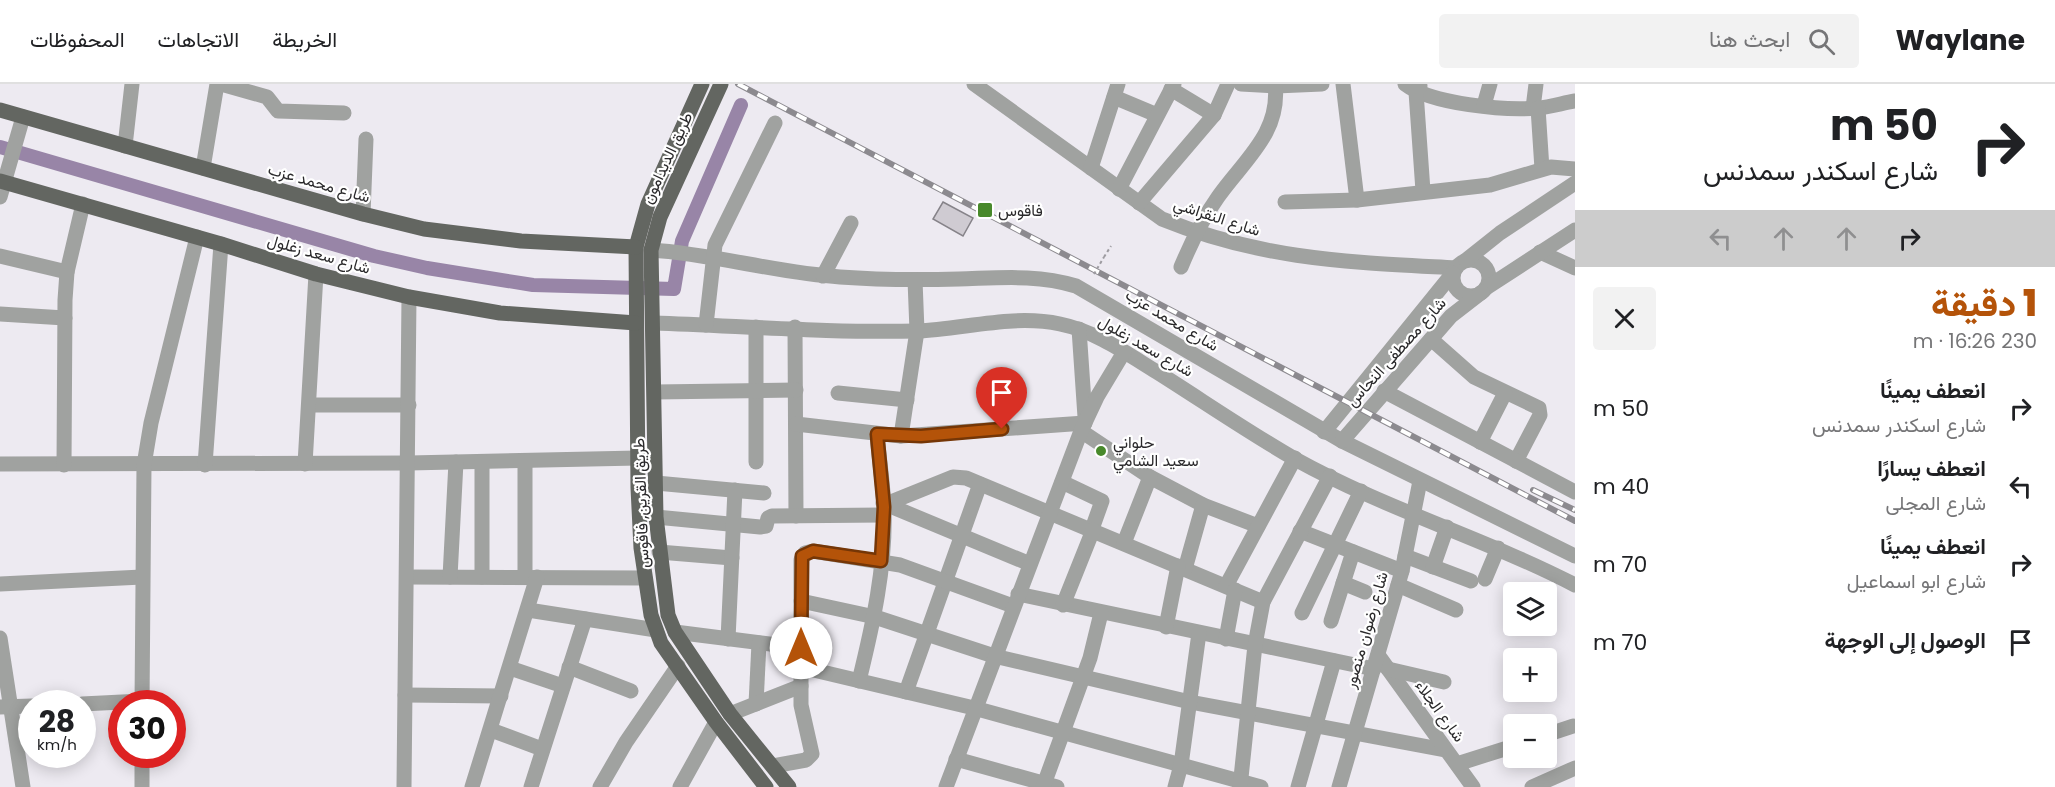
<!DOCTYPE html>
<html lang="ar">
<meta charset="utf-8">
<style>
:root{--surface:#fff;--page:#f2f2f2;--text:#202124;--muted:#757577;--line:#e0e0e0;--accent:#b45309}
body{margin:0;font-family:Poppins,Vazirmatn,sans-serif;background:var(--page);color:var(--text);direction:rtl;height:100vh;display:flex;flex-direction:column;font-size:22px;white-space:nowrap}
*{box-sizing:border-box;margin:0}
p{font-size:20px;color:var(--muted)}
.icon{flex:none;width:33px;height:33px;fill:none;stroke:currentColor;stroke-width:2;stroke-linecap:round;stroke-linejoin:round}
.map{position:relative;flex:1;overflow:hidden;direction:ltr}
.details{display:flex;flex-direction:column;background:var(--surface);width:480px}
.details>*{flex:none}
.guide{background:#fff;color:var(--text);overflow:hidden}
.buttons{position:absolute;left:1503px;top:498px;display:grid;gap:12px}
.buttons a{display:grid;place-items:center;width:54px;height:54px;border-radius:6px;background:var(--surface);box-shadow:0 3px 15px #0003;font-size:30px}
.speed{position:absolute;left:18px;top:606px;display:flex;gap:12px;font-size:30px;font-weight:700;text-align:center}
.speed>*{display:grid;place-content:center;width:78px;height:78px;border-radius:50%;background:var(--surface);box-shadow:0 3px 15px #0003;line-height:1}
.speed small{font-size:15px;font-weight:400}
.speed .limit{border:9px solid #d22;background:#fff;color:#111}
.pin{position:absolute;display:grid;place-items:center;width:51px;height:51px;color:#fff;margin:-62px -26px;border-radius:50% 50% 50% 0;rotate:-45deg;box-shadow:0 0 6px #0007}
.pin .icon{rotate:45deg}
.me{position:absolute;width:66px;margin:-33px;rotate:0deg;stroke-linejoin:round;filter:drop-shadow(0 0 4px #0008)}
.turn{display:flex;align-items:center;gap:21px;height:126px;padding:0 18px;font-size:27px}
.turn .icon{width:78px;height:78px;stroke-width:2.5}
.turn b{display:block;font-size:42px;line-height:51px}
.lanes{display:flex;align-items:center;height:57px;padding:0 18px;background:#0003;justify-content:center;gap:30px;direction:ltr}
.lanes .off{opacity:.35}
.round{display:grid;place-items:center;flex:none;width:63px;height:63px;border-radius:6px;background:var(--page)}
.head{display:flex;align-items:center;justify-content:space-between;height:102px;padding:0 18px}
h1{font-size:36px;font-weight:800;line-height:45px;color:var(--accent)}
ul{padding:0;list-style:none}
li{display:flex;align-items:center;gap:18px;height:78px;padding:0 18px}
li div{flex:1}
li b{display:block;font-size:22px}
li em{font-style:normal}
header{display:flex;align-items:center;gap:36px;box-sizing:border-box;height:84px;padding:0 30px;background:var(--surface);border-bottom:2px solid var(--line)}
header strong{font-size:28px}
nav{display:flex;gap:33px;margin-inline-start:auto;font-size:21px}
.search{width:420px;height:54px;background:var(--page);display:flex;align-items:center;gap:15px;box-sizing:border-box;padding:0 21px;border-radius:6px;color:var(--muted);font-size:22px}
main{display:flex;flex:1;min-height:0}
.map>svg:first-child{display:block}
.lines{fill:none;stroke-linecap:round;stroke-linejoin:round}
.canal{stroke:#9885a7;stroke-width:14}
.building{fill:#cfcbd2;stroke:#868389;stroke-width:1.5}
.path{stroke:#9d9ba0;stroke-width:2;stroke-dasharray:3 3;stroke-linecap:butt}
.minor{stroke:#a0a2a0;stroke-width:15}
.major{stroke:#636661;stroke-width:15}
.rail-casing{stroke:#8c8a8f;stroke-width:6}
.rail{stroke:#fff;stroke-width:4;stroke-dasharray:11;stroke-linecap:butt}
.path-bridge{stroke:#9d9ba0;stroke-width:2;stroke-dasharray:3 3;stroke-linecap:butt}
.route-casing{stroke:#753606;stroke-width:15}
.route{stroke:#b45309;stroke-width:10}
.poi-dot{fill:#48892b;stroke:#fff;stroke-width:2}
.labels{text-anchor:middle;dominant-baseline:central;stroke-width:4.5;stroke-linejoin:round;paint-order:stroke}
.street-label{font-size:16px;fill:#2a292b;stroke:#fff}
.poi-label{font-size:16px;fill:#2a292b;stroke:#fff;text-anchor:start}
</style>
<header>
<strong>Waylane</strong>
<div class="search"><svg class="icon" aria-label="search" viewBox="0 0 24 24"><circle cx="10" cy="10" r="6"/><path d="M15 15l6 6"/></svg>ابحث هنا</div>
<nav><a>الخريطة</a><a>الاتجاهات</a><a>المحفوظات</a></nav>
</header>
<main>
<section class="details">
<div class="guide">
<div class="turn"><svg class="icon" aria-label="right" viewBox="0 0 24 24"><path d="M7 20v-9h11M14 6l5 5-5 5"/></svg><div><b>50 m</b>شارع اسكندر سمدنس</div></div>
<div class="lanes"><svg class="icon off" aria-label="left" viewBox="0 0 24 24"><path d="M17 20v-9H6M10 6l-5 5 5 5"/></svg><svg class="icon off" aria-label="ahead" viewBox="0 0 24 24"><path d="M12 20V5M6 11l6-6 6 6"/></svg><svg class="icon off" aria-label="ahead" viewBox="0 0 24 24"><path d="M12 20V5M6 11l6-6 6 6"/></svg><svg class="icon" aria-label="right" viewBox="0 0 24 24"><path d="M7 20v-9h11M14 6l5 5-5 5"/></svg></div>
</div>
<div class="head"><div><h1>1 دقيقة</h1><p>230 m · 16:26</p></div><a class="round"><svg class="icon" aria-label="close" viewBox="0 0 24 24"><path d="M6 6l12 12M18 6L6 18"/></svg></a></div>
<ul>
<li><svg class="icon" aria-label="right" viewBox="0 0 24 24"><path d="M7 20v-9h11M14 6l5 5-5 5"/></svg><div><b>انعطف يمينًا</b><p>شارع اسكندر سمدنس</p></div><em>50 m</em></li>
<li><svg class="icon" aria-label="left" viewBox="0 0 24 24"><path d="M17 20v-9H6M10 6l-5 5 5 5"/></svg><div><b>انعطف يسارًا</b><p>شارع المجلى</p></div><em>40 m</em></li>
<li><svg class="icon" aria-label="right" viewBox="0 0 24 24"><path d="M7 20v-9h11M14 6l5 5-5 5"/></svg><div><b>انعطف يمينًا</b><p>شارع ابو اسماعيل</p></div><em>70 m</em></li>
<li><svg class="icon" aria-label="arrive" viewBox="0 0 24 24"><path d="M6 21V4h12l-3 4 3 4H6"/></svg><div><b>الوصول إلى الوجهة</b></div><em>70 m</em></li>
</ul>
</section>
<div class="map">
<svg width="1575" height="703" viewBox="0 0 1575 703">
<rect width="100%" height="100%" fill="#edeaf1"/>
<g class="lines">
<!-- canal -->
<polyline class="canal" points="0,63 374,172 427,184 533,201 674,205 682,157 741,21"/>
</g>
<!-- building -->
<polygon class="building" points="943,118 973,134 963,152 933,135"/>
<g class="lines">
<!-- path -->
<polyline class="path" points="1104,173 1111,162"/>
<!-- minor -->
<g class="minor">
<polyline points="221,0 267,13 278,27 344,29"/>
<path d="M974 0 1162 135C1263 176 1349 178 1456 184"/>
<polyline points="1241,0 1276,2 1322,0"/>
<polyline points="1343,0 1357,116"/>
<path d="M1405 0C1431 20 1505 27 1538 24 1550 23 1563 19 1575 17"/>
<polyline points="1420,2 1416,8 1423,107"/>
<polyline points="1171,5 1214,31"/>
<polyline points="1114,13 1157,31"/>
<polyline points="1484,21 1490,0"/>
<polyline points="1533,24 1536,0"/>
<polyline points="1538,24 1542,85"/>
<polyline points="125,62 132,0"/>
<polyline points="203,84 217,0"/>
<polyline points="1091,84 1118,0"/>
<polyline points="1119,105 1174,0"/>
<polyline points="0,113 23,33"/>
<polyline points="1285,118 1357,116 1490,101 1551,83 1575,85"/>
<polyline points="1139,119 1214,31 1228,0"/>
<polyline points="363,130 366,55"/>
<path d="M651 166C715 170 776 189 840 193 880 196 919 196 959 195 999 194 1037 190 1076 202L1342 357 1575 472"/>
<polyline points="1540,168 1575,184"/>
<polyline points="0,172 67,188"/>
<circle cx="1471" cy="194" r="18"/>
<polyline points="1466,176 1500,149 1575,99"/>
<path d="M1181 183C1191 159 1203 134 1218 113 1244 76 1281 49 1275 0"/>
<polyline points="823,192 851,139"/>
<polyline points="1486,204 1575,146"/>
<polyline points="0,230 65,234"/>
<path d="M654 239C742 242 830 249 917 247 964 245 1013 230 1060 240 1095 247 1126 269 1157 288 1203 317 1248 348 1295 375 1385 425 1484 454 1575 501"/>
<polyline points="706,241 715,161 775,39"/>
<polyline points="756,243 756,378"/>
<polyline points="795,243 796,432"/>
<polyline points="1079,245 1085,333"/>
<polyline points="1431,255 1474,293 1539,324 1540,331 1516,377"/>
<polyline points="1384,307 1575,408"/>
<polyline points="655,308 796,306"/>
<polyline points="838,309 907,316"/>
<polyline points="309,321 409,321"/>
<polyline points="796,340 901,352 1085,339"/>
<polyline points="1081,347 1150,393 1203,421 1258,442"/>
<polyline points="1324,348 1453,189"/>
<polyline points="901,352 917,247 915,196"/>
<polyline points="1342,357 1451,232 1482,208"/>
<polyline points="1480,358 1505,309"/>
<polyline points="0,380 409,379 638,374"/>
<polyline points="305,380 316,190"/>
<polyline points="64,381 65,216 67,188 83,120"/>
<polyline points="205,381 221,160"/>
<polyline points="1062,398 1102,417 1092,445"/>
<polyline points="656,399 764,409"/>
<polyline points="883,419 1030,480"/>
<polyline points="886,420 953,393 966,394 1263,518"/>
<polyline points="656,433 760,443 766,442 768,434 772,432 883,431"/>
<polyline points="1300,447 1402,487"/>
<polyline points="1124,459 1150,393"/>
<polyline points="659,468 732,474"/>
<polyline points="1405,472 1471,497"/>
<polyline points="1433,483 1447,443"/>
<polyline points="1185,485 1203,421"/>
<polyline points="407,493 645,494"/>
<polyline points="450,493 456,378"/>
<polyline points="482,493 482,378"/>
<polyline points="525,493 525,377"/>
<polyline points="1485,495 1498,464"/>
<polyline points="1343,499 1365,508"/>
<polyline points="0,500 142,493"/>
<polyline points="1398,501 1456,526"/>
<polyline points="1226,502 1295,374"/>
<polyline points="1018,510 1374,585"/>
<polyline points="801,517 875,533 994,572 1190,618 1445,666"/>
<polyline points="1063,521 1093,446"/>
<polyline points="528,526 656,546"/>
<polyline points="1302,529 1361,407"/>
<polyline points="1331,537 1353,468"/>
<polyline points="1166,543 1178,482"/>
<polyline points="675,548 801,564"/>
<polyline points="0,554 23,703"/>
<polyline points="728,555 735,406"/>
<polyline points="1226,555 1235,506"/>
<polyline points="1378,571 1473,703"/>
<polyline points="569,583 631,607"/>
<polyline points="801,583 974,624 1261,703"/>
<polyline points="510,584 563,602"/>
<polyline points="1388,585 1444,598"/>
<path d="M859 597C873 540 886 482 884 424 883 399 879 375 877 350"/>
<polyline points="906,608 980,400"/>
<polyline points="405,611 501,612"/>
<polyline points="82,620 142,617"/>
<polyline points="142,620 144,381 151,339 197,153"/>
<polyline points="756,620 759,559"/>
<polyline points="0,623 32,622"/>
<polyline points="730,630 801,602"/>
<polyline points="491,646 542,665"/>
<polyline points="1546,651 1573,642"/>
<polyline points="956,675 1057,703"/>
<polyline points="1457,680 1514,662"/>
<polyline points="773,682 806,676 812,670 801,621 801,476 805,469 813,467 900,481 1013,522"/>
<polyline points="142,703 142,670"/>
<polyline points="404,703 409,213"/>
<polyline points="472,703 537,493"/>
<polyline points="531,703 585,535"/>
<polyline points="600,703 626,658 678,582"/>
<polyline points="680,703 716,638"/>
<polyline points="946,703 1081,347 1097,313 1124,268"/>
<polyline points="1043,703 1090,574 1101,529"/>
<polyline points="1175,703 1181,681 1199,549"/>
<polyline points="1240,703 1255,561 1263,518 1330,392"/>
<polyline points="1298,703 1334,577"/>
<polyline points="1339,703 1402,487 1420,397"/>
<polyline points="1532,703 1575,684"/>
</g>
<!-- major -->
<g class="major">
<polyline points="702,0 648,120 636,163 638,404 641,464 651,531 661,559 716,638 766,703"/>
<polyline points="721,0 660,133 651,166 656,433 668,531 675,548 730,630 789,703"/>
<polyline points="0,26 363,130 424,145 521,157 636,163"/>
<polyline points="0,97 221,160 316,190 409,213 500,229 636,239"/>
</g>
<!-- rail casing -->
<g class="rail-casing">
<g id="rail">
<polyline points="738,0 1575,437"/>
<polyline points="1533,406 1575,426"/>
</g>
</g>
<!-- rail -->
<use href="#rail" class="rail"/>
<!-- path-bridge -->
<polyline class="path-bridge" points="1094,190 1104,173"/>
</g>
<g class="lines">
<!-- route casing -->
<g class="route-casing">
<polyline id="route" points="801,564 802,472 813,467 881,477 884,423 877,350 921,352 1002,345"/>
</g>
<!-- route -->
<use href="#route" class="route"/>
</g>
<!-- markers -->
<g class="poi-dot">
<rect x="977" y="118" width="16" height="16" rx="3"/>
<circle cx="1101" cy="367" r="6"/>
</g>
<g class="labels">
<!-- street labels -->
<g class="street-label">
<text transform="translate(667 74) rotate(-65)">طريق الديدامون</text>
<text transform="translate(319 99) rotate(16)">شارع محمد عزب</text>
<text transform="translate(1217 133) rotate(18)">شارع النقراشي</text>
<text transform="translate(319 170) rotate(16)">شارع سعد زغلول</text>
<text transform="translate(1172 236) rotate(31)">شارع محمد عزب</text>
<text transform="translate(1146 262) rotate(30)">شارع سعد زغلول</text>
<text transform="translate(1396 268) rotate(-48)">شارع مصطفى النحاس</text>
<text transform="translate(641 419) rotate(-92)">طريق القرين, فاقوس</text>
<text transform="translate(1366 546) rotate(-74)">شارع رضوان منصور</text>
<text transform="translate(1440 627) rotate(54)">شارع الجلاء</text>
</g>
<!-- poi labels -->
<g class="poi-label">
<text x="998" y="126">فاقوس</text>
<text x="1113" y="358">حلواني<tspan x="1113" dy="18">سعيد الشامي</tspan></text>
</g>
</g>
</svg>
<div class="buttons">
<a><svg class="icon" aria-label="layers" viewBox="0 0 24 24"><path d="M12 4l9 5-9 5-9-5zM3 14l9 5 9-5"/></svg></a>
<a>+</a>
<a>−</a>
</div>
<div class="speed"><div>28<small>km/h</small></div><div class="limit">30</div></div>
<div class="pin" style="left:1002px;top:345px;background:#d93025"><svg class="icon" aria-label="arrive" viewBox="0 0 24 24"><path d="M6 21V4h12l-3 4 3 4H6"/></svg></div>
<svg class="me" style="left:801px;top:564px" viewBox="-20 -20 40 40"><circle r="19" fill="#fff"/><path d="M0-13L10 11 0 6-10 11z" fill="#b45309"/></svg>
</div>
</main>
